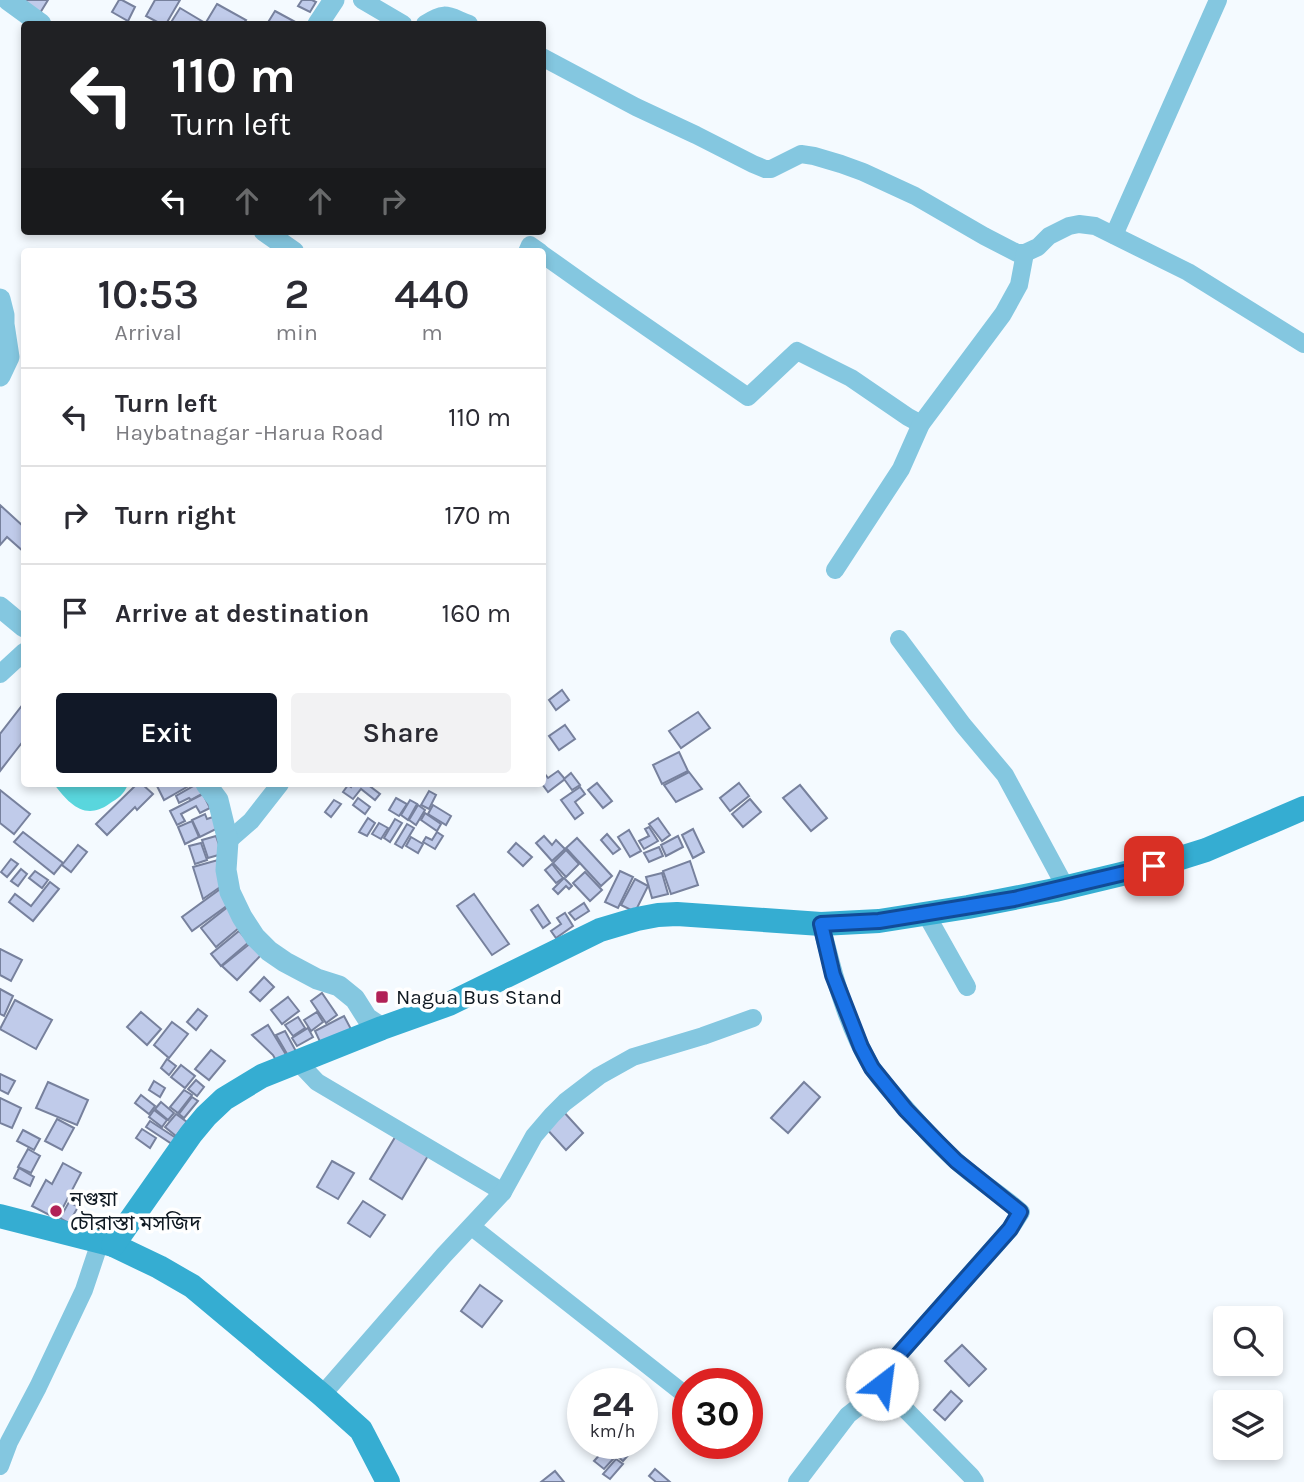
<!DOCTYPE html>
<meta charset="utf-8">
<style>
:root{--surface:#fff;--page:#f2f2f3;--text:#2b2b33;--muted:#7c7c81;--line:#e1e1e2;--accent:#111827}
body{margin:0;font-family:Karla,"Noto Sans Bengali",sans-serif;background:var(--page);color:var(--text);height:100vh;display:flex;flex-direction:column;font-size:26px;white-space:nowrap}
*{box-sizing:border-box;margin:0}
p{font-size:23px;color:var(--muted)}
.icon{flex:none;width:38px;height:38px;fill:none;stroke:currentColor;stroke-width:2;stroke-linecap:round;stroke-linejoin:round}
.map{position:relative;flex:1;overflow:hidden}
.panel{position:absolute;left:21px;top:248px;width:525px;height:539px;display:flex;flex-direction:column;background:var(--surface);border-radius:7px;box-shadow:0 4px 10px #0003}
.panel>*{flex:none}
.banner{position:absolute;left:21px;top:21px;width:525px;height:214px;border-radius:7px;box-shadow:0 4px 10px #0003;background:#202124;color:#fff;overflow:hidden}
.fabs{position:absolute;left:1213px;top:1306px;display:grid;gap:14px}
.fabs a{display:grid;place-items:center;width:70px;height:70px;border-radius:7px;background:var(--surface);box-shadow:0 4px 10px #0003;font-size:35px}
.speed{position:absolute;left:567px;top:1368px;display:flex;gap:14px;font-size:35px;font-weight:700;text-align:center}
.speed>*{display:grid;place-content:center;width:91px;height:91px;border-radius:50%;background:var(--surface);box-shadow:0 4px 10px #0003;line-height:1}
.speed small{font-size:18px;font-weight:400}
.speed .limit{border:10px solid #d22;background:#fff;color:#111}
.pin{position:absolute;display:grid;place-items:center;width:60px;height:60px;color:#fff;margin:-30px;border-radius:14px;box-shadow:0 4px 10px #0006}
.me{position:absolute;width:77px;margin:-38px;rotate:30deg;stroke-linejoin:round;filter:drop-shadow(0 0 5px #0008)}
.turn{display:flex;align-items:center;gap:24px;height:147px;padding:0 35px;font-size:32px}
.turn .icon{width:91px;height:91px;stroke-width:2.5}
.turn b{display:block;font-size:49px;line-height:60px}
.lanes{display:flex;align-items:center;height:66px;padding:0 35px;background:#0003;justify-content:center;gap:35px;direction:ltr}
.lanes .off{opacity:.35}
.eta{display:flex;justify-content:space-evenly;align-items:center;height:119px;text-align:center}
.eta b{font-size:42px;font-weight:600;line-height:49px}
.action{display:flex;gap:14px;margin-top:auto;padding:14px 35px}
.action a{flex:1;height:80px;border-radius:7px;background:var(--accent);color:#fff;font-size:28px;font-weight:600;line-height:80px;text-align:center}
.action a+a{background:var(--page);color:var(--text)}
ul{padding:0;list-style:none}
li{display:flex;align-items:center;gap:21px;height:98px;padding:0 35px;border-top:2px solid var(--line)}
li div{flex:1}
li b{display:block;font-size:26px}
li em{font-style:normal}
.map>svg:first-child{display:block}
.water{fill:#59d6dd}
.building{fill:#c0cbea;stroke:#77819d;stroke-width:2}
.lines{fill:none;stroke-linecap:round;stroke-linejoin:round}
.minor{stroke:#84c7e0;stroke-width:18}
.tertiary{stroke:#84c7e0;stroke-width:21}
.secondary{stroke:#35add2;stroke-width:24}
.route-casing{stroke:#114b97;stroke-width:18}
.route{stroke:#1a73e8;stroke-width:12}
.poi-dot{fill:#b12257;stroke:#fff;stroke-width:2.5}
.labels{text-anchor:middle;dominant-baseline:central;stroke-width:7;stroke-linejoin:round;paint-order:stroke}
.poi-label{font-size:21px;fill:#0f1922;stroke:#fff;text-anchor:start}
</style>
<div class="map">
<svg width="1304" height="1482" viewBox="0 0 1304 1482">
<rect width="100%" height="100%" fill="#f4faff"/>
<!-- water -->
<path class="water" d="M54 784H128C124 795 118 798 109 804 85 821 69 804 54 784Z"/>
<!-- building -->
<g class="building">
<polygon points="18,0 48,0 37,18"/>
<polygon points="119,0 122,0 135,7 128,21 112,12"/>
<polygon points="155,0 180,0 166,24 161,24 146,16"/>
<polygon points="302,0 312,0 316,2 310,12 298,6"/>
<polygon points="217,4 246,20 243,24 205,24"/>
<polygon points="180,8 205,23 204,24 170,24"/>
<polygon points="275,11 299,24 267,24"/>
<polygon points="0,505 24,527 24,552 7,537 0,545"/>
<polygon points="562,690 569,700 556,710 549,700"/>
<polygon points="24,703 24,740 0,771 0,734"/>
<polygon points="698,712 710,728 681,748 669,731"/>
<polygon points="565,725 575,739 559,750 549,736"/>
<polygon points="679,752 688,771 662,784 653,765"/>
<polygon points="558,771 565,779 548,792 542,784 542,776 545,774 548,778"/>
<polygon points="689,772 702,789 676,802 664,785"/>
<polygon points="571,773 580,785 572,790 564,779"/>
<polygon points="597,783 612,801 603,808 588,790"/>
<polygon points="739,783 749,796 730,811 720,798"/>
<polygon points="137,784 142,784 153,794 137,810 135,807 107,835 96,824"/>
<polygon points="156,784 192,784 164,800"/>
<polygon points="197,784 202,794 191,800 189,798 179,803 176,796"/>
<polygon points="353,784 367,784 380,794 375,800 361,789 353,799 343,792 348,785 351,787"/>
<polygon points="800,785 827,818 811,831 783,798"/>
<polygon points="580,787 585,794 575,802 583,813 575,819 561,800"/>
<polygon points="0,790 30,814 14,834 0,823"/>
<polygon points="429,791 436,795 429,809 421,805"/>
<polygon points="203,794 210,808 200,813 196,806 181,814 185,821 177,825 170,811"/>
<polygon points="358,798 370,807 365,814 353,805"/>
<polygon points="396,798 407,804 399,816 389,810"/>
<polygon points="750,799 761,812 743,827 732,814"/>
<polygon points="334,800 341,804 331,817 325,812"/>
<polygon points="410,800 417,804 408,820 401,815"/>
<polygon points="418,805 425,810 416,825 409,820"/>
<polygon points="433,805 451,816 446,825 428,814"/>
<polygon points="425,813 441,824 437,831 421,820"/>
<polygon points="205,814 207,819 213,817 218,828 200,837 192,820"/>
<polygon points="368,818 375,823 367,836 359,832"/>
<polygon points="658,818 670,835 662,841 649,824"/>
<polygon points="395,819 402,823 390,842 384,838"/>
<polygon points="192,821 199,837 185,844 178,827"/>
<polygon points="379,823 388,828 381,839 372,834"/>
<polygon points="407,824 414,828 402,848 395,844"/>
<polygon points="649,827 658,841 644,849 639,841 649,836 645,829"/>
<polygon points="693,829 704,852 693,858 682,835"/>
<polygon points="629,830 641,851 630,857 618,837"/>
<polygon points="23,832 63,863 54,874 14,842"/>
<polygon points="437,832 443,836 435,849 423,842 426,837 432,840"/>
<polygon points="607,834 620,849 613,854 601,840"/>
<polygon points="216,836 222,854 208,858 202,840"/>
<polygon points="544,836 552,845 556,840 565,849 552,861 536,843"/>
<polygon points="678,836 683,847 666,856 661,845"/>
<polygon points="411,837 423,844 418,853 406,846"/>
<polygon points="577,838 612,876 601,886 566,848"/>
<polygon points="201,843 207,860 195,864 189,846"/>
<polygon points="516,843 532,857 523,866 508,852"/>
<polygon points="78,845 87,852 71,872 62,865"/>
<polygon points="659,847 663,856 649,862 644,853"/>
<polygon points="566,850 579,864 566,877 553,863"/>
<polygon points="11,859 18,864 7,877 1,872"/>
<polygon points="218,860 223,885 203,899 193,867"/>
<polygon points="690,861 698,885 671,894 663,871"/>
<polygon points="552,864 563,878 556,883 545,870"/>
<polygon points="21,869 27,874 18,886 11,881"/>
<polygon points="35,871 48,880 42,888 29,878"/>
<polygon points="620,871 633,877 618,908 605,902"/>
<polygon points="585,872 602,890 590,901 573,883"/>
<polygon points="662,873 668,894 652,898 646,877"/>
<polygon points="564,878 572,886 569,889 566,886 558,894 553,889"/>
<polygon points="635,879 648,886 635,912 621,905"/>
<polygon points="50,882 59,889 33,921 9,902 15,894 31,906"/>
<polygon points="223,887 228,905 192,931 182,917"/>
<polygon points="474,894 509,944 492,955 457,906"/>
<polygon points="584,903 589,911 575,920 569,913"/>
<polygon points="538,905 550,923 543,928 531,910"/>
<polygon points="229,906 240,927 216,947 201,928"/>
<polygon points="565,913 573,926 556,938 551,931 561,924 557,918"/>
<polygon points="239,931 249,942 221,966 211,954"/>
<polygon points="252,942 263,953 237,980 222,966"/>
<polygon points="0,949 22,960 11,981 0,975"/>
<polygon points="264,977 274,987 260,1001 250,992"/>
<polygon points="0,989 13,996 4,1016 0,1014"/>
<polygon points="322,993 337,1015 326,1023 311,1001"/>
<polygon points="288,997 299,1011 282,1024 271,1010"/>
<polygon points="15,1000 52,1020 36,1049 0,1029"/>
<polygon points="198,1009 207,1016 196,1030 187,1022"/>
<polygon points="141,1012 161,1029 147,1045 127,1027"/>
<polygon points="317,1012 323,1022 311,1031 304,1020"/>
<polygon points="344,1016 352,1031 322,1046 315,1031"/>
<polygon points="298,1017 305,1028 293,1036 285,1025"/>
<polygon points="172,1022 188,1034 169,1058 154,1045"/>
<polygon points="268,1025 288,1058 278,1064 273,1055 252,1035"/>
<polygon points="308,1028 313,1037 297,1046 292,1038"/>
<polygon points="285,1031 298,1055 290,1059 276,1035"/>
<polygon points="211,1050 225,1061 209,1080 195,1069"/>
<polygon points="167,1059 176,1066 169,1075 161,1068"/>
<polygon points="181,1065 195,1076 185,1088 171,1077"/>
<polygon points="0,1074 15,1081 8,1094 0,1090"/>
<polygon points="196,1080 204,1087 197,1096 188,1089"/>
<polygon points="154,1081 165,1088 160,1097 149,1090"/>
<polygon points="48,1082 88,1100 77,1125 36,1108"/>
<polygon points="804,1082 820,1097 788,1133 771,1118"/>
<polygon points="184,1090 192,1095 178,1113 170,1107"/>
<polygon points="141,1095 155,1106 149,1114 135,1103"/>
<polygon points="192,1097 198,1101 184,1118 179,1114"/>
<polygon points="0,1098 21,1108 12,1128 0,1123"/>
<polygon points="161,1102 174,1113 168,1120 155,1109"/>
<polygon points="154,1110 167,1120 162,1127 149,1117"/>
<polygon points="562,1110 583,1133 566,1150 544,1126"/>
<polygon points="176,1114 187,1122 176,1136 165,1127"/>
<polygon points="57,1119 74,1128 62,1150 45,1141"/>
<polygon points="150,1121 176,1138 172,1144 146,1127"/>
<polygon points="142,1129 156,1138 150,1148 136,1138"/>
<polygon points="23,1130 40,1139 34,1150 17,1141"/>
<polygon points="397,1134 429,1154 402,1199 370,1179"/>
<polygon points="28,1149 40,1156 31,1173 18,1167"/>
<polygon points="332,1161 354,1173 338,1199 317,1187"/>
<polygon points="63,1163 81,1173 57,1219 32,1206 46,1180 52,1184"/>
<polygon points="19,1168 34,1177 30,1186 14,1178"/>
<polygon points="363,1201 385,1215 370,1237 348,1223"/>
<polygon points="69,1202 78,1207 69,1223 60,1218"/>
<polygon points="480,1285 502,1301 482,1327 461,1311"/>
<polygon points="962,1345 986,1369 969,1386 945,1361"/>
<polygon points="951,1391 962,1401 945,1420 934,1410"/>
<polygon points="619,1444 630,1453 623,1461 612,1452"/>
<polygon points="604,1450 614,1458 604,1469 594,1461"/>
<polygon points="616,1459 623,1464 610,1479 603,1474"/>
<polygon points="655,1469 670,1482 656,1482 649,1476"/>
<polygon points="555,1471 564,1482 541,1482"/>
</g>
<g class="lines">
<!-- minor -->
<g class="minor">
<polyline points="362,0 403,24"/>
<path d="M425 24C446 10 448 16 469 24"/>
<polyline points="542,57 636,107 696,135 753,164 765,169 771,169 801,154 814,156 841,164 863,172 915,196 984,236 1017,253 1025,253 1038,247 1049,236 1069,226 1079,224 1095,226 1188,272 1304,344"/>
<polyline points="1114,235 1218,0"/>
<polyline points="527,252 530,245 540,252"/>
<polyline points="542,254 590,288 748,397 797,351 851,378 908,417 921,424"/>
<polyline points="835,570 901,469 921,424 1003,314 1019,285 1025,253"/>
<polyline points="899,639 963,725 1005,775 1066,888"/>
<polyline points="0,674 24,652"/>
<polyline points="228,841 251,821 280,784"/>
<polyline points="926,914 967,987"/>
<path d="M821 924C833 972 845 1022 871 1066 877 1076 886 1086 894 1095 913 1117 932 1139 953 1158 974 1178 999 1193 1021 1212L1010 1229 893 1361 881 1382 900 1404 971 1476 975 1482"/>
<polyline points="299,1063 317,1082 503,1192"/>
<polyline points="472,1227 688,1397"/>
<polyline points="322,1395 444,1255 503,1192 534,1136 552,1115 565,1102 599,1076 633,1057 703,1036 753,1018"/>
<polyline points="0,1466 9,1442 38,1387 84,1290 100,1242"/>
<polyline points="797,1482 848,1415 884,1387"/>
</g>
<!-- tertiary -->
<g class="tertiary">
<polyline points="8,0 41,24"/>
<polyline points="318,24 334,0"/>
<polyline points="264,231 294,252"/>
<polyline points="0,299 4,315 4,324 9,357 0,376"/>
<polyline points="0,607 24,627"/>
<polyline points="206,784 218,800 228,841 226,870 230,892 242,917 255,937 269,951 285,962 317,979 339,986 355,999 367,1018 382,1028"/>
</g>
<!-- secondary -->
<g class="secondary">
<polyline points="0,1216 113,1245 159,1267 192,1286 322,1395 361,1430 388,1482"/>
<polyline points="113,1245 191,1134 206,1116 224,1099 262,1076 382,1028 449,1004 600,930 637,919 658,915 677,914 821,924 879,921 968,907 1055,890 1155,866 1206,850 1304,808"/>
</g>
</g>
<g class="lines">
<!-- route casing -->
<g class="route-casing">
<polyline id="route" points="882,1384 883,1377 893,1361 1010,1229 1020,1212 956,1161 937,1142 906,1110 872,1068 861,1047 833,975 821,924 879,921 1014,899 1154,866"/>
</g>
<!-- route -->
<use href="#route" class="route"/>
</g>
<!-- markers -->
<g class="poi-dot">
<rect x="375" y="990" width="14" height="14" rx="3.5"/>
<circle cx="56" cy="1211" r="7"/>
</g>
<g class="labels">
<!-- poi labels -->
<g class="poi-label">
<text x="396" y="997">Nagua Bus Stand</text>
<text x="70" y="1199">নগুয়া<tspan x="70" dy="24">চৌরাস্তা মসজিদ</tspan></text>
</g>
</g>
</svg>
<div class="fabs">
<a><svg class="icon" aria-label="search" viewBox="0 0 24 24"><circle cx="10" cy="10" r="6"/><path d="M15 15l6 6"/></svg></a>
<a><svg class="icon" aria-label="layers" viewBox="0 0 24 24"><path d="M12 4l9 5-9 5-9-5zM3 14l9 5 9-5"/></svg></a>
</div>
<div class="speed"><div>24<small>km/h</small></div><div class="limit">30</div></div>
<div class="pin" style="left:1154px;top:866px;background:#d93025"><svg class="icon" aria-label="arrive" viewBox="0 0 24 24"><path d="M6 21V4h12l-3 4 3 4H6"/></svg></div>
<svg class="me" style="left:882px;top:1384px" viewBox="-20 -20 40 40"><circle r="19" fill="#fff"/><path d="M0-13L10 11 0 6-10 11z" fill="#1a73e8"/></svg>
<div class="banner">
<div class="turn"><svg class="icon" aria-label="left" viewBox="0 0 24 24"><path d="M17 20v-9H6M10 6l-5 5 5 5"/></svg><div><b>110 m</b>Turn left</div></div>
<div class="lanes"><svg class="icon" aria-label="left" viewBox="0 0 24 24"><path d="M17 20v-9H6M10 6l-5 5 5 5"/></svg><svg class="icon off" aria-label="ahead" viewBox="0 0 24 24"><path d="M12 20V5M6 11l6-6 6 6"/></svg><svg class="icon off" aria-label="ahead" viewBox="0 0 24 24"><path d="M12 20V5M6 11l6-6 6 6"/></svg><svg class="icon off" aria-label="right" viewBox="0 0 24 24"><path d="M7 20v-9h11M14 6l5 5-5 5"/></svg></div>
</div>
<section class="panel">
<div class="eta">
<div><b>10:53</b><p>Arrival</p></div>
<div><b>2</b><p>min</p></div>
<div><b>440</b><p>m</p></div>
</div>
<ul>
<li><svg class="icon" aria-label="left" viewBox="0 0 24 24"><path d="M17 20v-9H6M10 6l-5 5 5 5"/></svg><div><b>Turn left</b><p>Haybatnagar -Harua Road</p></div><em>110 m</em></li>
<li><svg class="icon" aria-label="right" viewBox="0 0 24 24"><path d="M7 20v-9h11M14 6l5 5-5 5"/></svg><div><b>Turn right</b></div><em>170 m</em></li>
<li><svg class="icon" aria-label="arrive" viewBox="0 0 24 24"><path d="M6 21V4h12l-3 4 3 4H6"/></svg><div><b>Arrive at destination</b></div><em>160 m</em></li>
</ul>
<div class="action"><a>Exit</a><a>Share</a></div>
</section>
</div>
